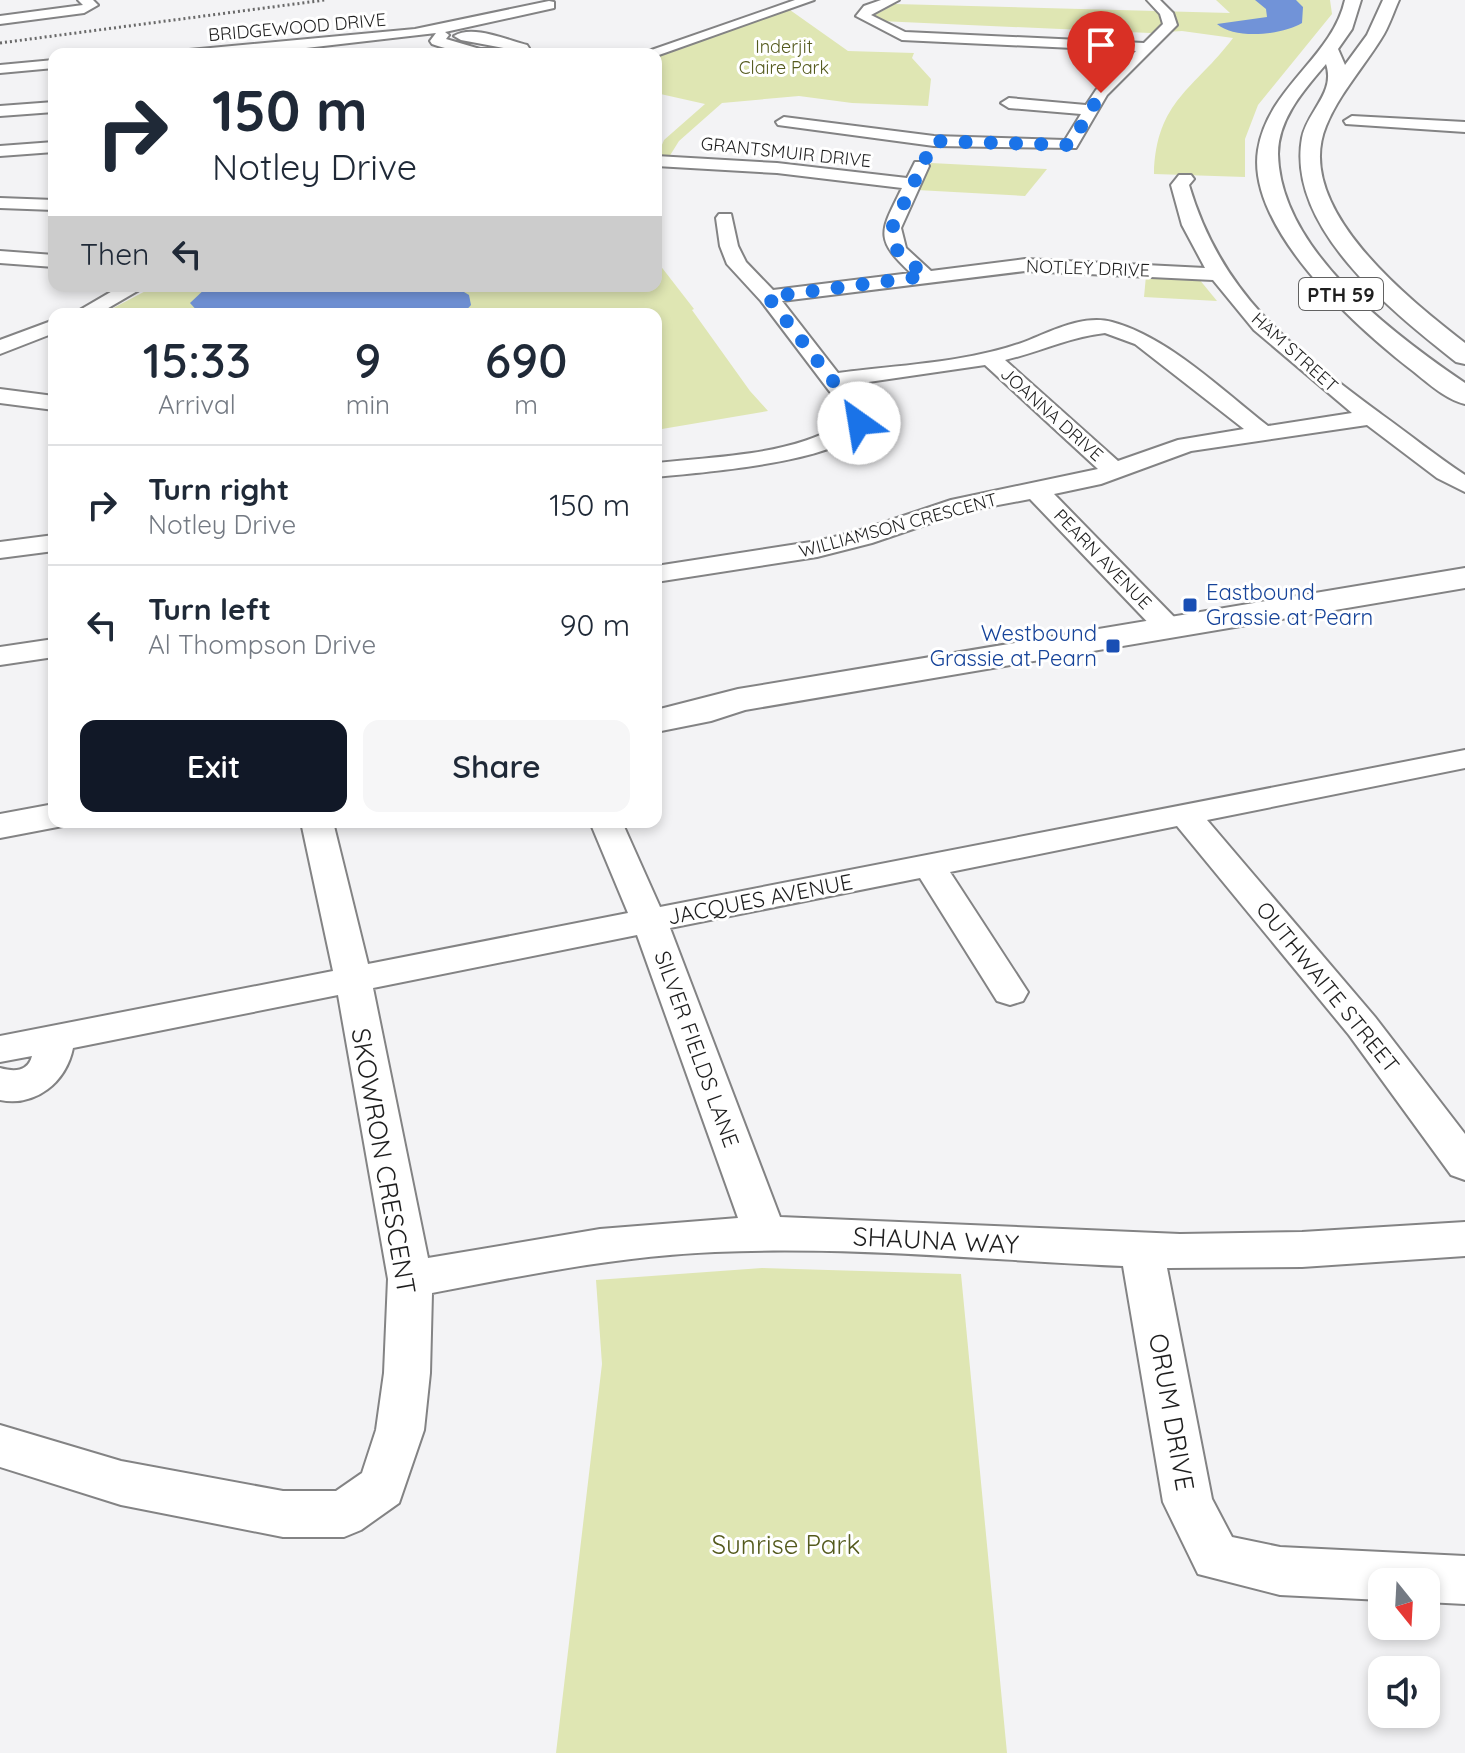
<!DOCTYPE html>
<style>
:root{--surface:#fff;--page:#f6f6f7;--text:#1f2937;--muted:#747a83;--line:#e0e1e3;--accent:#111827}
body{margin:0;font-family:Quicksand,sans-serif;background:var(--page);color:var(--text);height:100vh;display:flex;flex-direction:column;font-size:30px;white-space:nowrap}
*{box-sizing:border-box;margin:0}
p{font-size:26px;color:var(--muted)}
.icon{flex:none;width:44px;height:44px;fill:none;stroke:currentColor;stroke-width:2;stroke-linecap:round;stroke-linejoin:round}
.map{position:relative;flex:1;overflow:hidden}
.sheet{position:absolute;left:48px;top:308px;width:614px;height:520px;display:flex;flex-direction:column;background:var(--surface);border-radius:16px;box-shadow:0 4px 12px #0003}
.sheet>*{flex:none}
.top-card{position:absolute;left:48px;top:48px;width:614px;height:244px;border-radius:16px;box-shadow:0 4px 12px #0003;background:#fff;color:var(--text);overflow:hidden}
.needle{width:52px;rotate:162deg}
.buttons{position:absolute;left:1368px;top:1568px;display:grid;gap:16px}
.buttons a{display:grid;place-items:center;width:72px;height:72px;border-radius:16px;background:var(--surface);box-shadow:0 4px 12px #0003;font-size:40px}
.pin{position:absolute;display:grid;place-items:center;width:68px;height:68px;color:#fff;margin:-82px -34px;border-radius:50% 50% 50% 0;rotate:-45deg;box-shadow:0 0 8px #0007}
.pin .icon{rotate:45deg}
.me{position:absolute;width:88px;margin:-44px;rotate:328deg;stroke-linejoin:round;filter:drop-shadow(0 0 6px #0008)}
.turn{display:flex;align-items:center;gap:28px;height:168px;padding:0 32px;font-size:36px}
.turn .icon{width:104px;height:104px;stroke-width:2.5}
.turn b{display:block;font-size:56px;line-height:68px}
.then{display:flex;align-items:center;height:76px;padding:0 32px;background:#0003;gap:16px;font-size:30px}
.eta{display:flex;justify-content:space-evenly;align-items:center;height:136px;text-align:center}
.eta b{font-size:48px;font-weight:600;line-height:56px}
.cta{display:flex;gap:16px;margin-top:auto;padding:16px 32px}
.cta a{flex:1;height:92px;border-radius:16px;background:var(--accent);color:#fff;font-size:32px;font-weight:600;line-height:92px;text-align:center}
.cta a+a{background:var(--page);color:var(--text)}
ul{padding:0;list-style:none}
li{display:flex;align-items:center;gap:24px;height:120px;padding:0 32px;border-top:2px solid var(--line)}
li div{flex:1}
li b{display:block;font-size:30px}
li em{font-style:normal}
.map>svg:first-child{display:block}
.green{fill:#dfe6b3}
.water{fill:#7193d8}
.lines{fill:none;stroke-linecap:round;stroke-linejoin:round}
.minor-casing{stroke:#838384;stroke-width:4}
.major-casing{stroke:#838384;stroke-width:4}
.minor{fill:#fff;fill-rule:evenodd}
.major{fill:#fff;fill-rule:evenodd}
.rail{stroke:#696969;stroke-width:3;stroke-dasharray:2 3;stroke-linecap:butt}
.route{stroke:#1a73e8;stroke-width:14;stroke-dasharray:0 25.2}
.transit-dot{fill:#1a4fb4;stroke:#fff;stroke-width:3}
.labels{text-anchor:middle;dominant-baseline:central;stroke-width:6;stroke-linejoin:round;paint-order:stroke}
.far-street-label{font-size:18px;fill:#1e1e1e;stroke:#fff}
.far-park-label{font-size:18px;fill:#545a1d;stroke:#fff}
.shield{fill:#fff;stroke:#626262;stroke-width:2}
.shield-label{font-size:20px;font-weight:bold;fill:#1e1e1e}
.transit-label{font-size:22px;fill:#164399;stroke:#fff;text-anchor:start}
.street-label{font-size:22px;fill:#1e1e1e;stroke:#fff}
.near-street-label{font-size:26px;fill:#1e1e1e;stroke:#fff}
.near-park-label{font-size:26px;fill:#545a1d;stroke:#fff}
</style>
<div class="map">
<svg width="1465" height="1753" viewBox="0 0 1465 1753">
<rect width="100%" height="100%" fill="#f3f3f5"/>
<!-- green -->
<g class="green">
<path d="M1216 0H1330L1332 14 1258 105 1245 139V177L1154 174C1156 100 1195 89 1233 38L1182 31 1150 33 880 21 875 15 895 4 1230 13Z"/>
<polygon points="790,10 848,51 914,53 912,58 931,79 928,106 852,103 799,96 722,103 679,141 669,157 656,159 664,140 705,104 656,93 656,56"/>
<polygon points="931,163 1047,169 1025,196 917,190"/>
<polygon points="656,260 694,309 692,310 750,391 768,411 656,430 656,314 102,314 155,286 656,286"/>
<polygon points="1146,276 1199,279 1217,301 1144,297"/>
<polygon points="762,1268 961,1274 1007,1753 556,1753 602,1364 596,1280"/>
</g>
<!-- water -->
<g class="water">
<path d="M1255 0H1296L1303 7 1302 23C1282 35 1235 40 1217 24L1267 17 1266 9Z"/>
<polygon points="208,286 454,286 469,295 471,305 463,314 200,314 190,303"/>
</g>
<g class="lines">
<!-- minor casing -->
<g class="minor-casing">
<g id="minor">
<polygon points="78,0 93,0 98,5 84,13 0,24 0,16 83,5"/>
<polygon points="795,0 814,0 656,56 640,54"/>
<polygon points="881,0 899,0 871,15 905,32 1144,43 1163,24 1160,14 1147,0 1160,0 1173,13 1177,25 1107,95 1076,148 934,146 778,125 776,122 784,117 934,136 1065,140 1081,114 1009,108 1001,103 1009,98 1086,105 1096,90 1136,51 902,40 856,16 864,6"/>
<path d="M549 1 554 2V8L445 32 449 35 446 39 480 49H509L461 40 454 36C472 24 507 40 527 45L529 48C511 64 454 52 432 44L430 41 436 33 280 51 182 54 189 50 415 29Z"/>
<polygon points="54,60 54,68 0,73 0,65"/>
<polygon points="54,102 54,112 0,116 0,106"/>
<polygon points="1352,116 1465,122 1465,132 1346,124 1344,121"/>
<polygon points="54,142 54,152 0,156 0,146"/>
<path d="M656 156 777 163 907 178 915 162H927L929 166 901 228 906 248 931 271 1025 259 1205 268 1182 225 1171 185 1179 175H1191L1194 179 1189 185C1222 296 1291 347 1381 414 1409 434 1436 456 1465 475V492L1437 478 1367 425 1191 451 1101 484 1054 494 1178 621 1182 627 1178 633 1168 635 1158 633 1030 499 966 511 872 543 817 557 656 582V566L817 541 855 532 951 500 1098 469 985 365 848 385 868 412 871 423C842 463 704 472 656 477V463C718 456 794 456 847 421L846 413 761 301 727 264 720 246 716 218 719 214H731L738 246 746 262 773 290 911 273C873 238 881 231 902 188L777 173 656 166ZM1025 271 1213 280 1254 330 1352 413 1268 426C1223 391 1168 337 1112 322 1083 314 1050 332 1024 342 966 363 899 365 838 373L782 301ZM1105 333 1135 344 1244 429 1178 440 1118 461 1005 360C1039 352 1070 337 1105 333Z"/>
<polygon points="0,198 54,200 54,210 0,208"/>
<polygon points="0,251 54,255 54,267 0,263"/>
<polygon points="121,286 146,286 98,314 73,314"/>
<polygon points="54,320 54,333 0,354 0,340"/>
<polygon points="0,389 54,396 54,410 0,403"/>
<polygon points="54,535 54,551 0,558 0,542"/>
<polygon points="54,639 54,657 0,665 0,647"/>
<path d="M1465 750V768L1207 820 1375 1017 1465 1134V1180L1451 1175 1349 1035 1177 826 950 872 1028 992 1023 1001 1010 1005 997 1001 920 878 670 928 780 1217 1180 1234 1302 1232 1465 1222V1256L1302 1267 1167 1268 1212 1499 1232 1537 1280 1547 1465 1556V1604L1426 1602V1582H1382V1600L1280 1595 1198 1574 1163 1502 1123 1266C987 1260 851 1246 715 1252 620 1256 525 1275 432 1293L430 1373 424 1430 399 1503 361 1530 344 1537H283L121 1505 0 1467V1425L121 1461 283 1491H336L362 1473 376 1430 384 1373 388 1279 338 995 73 1048C66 1082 36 1107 0 1100V1068C14 1072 28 1072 32 1056L0 1062V1036L333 971 301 822H333L368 964 628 913 590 822H622L660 907ZM637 935 738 1218 600 1229 428 1258 373 988Z"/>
</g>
</g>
<!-- major casing -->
<g class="major-casing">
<g id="major">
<path d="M1345 0H1361L1352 29 1338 49 1345 65 1367 35 1383 0H1399C1393 13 1389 27 1381 39 1363 68 1339 94 1326 126 1292 208 1410 300 1465 343V364L1456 362C1393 312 1286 228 1302 138 1307 111 1336 93 1326 64 1305 89 1278 118 1278 154 1280 250 1393 334 1465 383V404C1444 399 1426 381 1409 368 1354 325 1246 227 1258 150 1268 87 1332 58 1345 0Z"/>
<polygon points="1465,568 1465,588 745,710 711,721 656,732 656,710 738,689"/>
<polygon points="54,804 54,822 70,822 68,825 0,838 0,814"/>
</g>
</g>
<!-- minor -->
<use href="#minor" class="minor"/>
<!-- major -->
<use href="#major" class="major"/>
<!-- rail -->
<polyline class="rail" points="0,43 325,0"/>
</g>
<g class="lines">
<!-- route -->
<polyline class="route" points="859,423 857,412 768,297 925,276 897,250 892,228 934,141 1070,145 1101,93"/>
</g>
<!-- markers -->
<g class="transit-dot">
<rect x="1182" y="597" width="16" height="16" rx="4"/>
<rect x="1105" y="638" width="16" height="16" rx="4"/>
</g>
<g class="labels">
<!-- far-street labels -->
<g class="far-street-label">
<text transform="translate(297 27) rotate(-5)">BRIDGEWOOD DRIVE</text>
<text transform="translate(786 152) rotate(6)">GRANTSMUIR DRIVE</text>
<text transform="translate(1088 268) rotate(2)">NOTLEY DRIVE</text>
<text transform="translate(1295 352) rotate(42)">HAM STREET</text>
<text transform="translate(1052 414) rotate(42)">JOANNA DRIVE</text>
<text transform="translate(898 525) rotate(-15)">WILLIAMSON CRESCENT</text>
<text transform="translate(1103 559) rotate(46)">PEARN AVENUE</text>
</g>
<!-- far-park labels -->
<g class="far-park-label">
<text x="784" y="46">Inderjit<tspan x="784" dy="21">Claire Park</tspan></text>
</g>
<!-- shield labels -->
<rect class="shield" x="1299" y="278" width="84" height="32" rx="6"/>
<g class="shield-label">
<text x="1341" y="294">PTH 59</text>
</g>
<!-- transit labels -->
<g class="transit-label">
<text x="1206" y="592">Eastbound<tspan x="1206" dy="25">Grassie at Pearn</tspan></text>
<text x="1097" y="633" text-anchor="end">Westbound<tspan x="1097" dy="25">Grassie at Pearn</tspan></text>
</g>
<!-- street labels -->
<g class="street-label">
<text transform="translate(760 899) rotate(-11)">JACQUES AVENUE</text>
<text transform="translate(1328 987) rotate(51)">OUTHWAITE STREET</text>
<text transform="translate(697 1049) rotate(70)">SILVER FIELDS LANE</text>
</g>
<!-- near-street labels -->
<g class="near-street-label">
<text transform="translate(384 1161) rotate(80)">SKOWRON CRESCENT</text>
<text transform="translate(936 1240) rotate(3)">SHAUNA WAY</text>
<text transform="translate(1172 1412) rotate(80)">ORUM DRIVE</text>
</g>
<!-- near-park labels -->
<g class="near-park-label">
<text x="786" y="1544">Sunrise Park</text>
</g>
</g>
</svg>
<div class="buttons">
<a><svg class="needle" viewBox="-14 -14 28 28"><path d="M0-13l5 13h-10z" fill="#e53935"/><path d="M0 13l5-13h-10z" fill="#747a83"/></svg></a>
<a><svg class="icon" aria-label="sound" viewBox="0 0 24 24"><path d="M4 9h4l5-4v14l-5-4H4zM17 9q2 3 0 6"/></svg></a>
</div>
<div class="pin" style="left:1101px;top:93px;background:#d93025"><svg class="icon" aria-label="arrive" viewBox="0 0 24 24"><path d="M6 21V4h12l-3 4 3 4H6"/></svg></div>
<svg class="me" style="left:859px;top:423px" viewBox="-20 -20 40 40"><circle r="19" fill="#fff"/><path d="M0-13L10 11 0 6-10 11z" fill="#1a73e8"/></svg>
<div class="top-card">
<div class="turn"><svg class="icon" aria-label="right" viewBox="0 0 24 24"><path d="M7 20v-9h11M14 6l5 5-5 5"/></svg><div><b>150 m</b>Notley Drive</div></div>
<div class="then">Then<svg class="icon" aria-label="left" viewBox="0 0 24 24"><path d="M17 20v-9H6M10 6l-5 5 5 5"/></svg></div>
</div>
<section class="sheet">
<div class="eta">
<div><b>15:33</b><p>Arrival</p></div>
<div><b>9</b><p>min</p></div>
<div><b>690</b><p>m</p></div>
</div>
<ul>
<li><svg class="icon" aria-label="right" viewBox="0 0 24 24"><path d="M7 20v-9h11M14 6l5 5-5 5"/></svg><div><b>Turn right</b><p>Notley Drive</p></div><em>150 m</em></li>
<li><svg class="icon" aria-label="left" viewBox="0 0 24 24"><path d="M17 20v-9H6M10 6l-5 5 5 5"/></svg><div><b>Turn left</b><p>Al Thompson Drive</p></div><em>90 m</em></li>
</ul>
<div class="cta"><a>Exit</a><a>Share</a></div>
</section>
</div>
